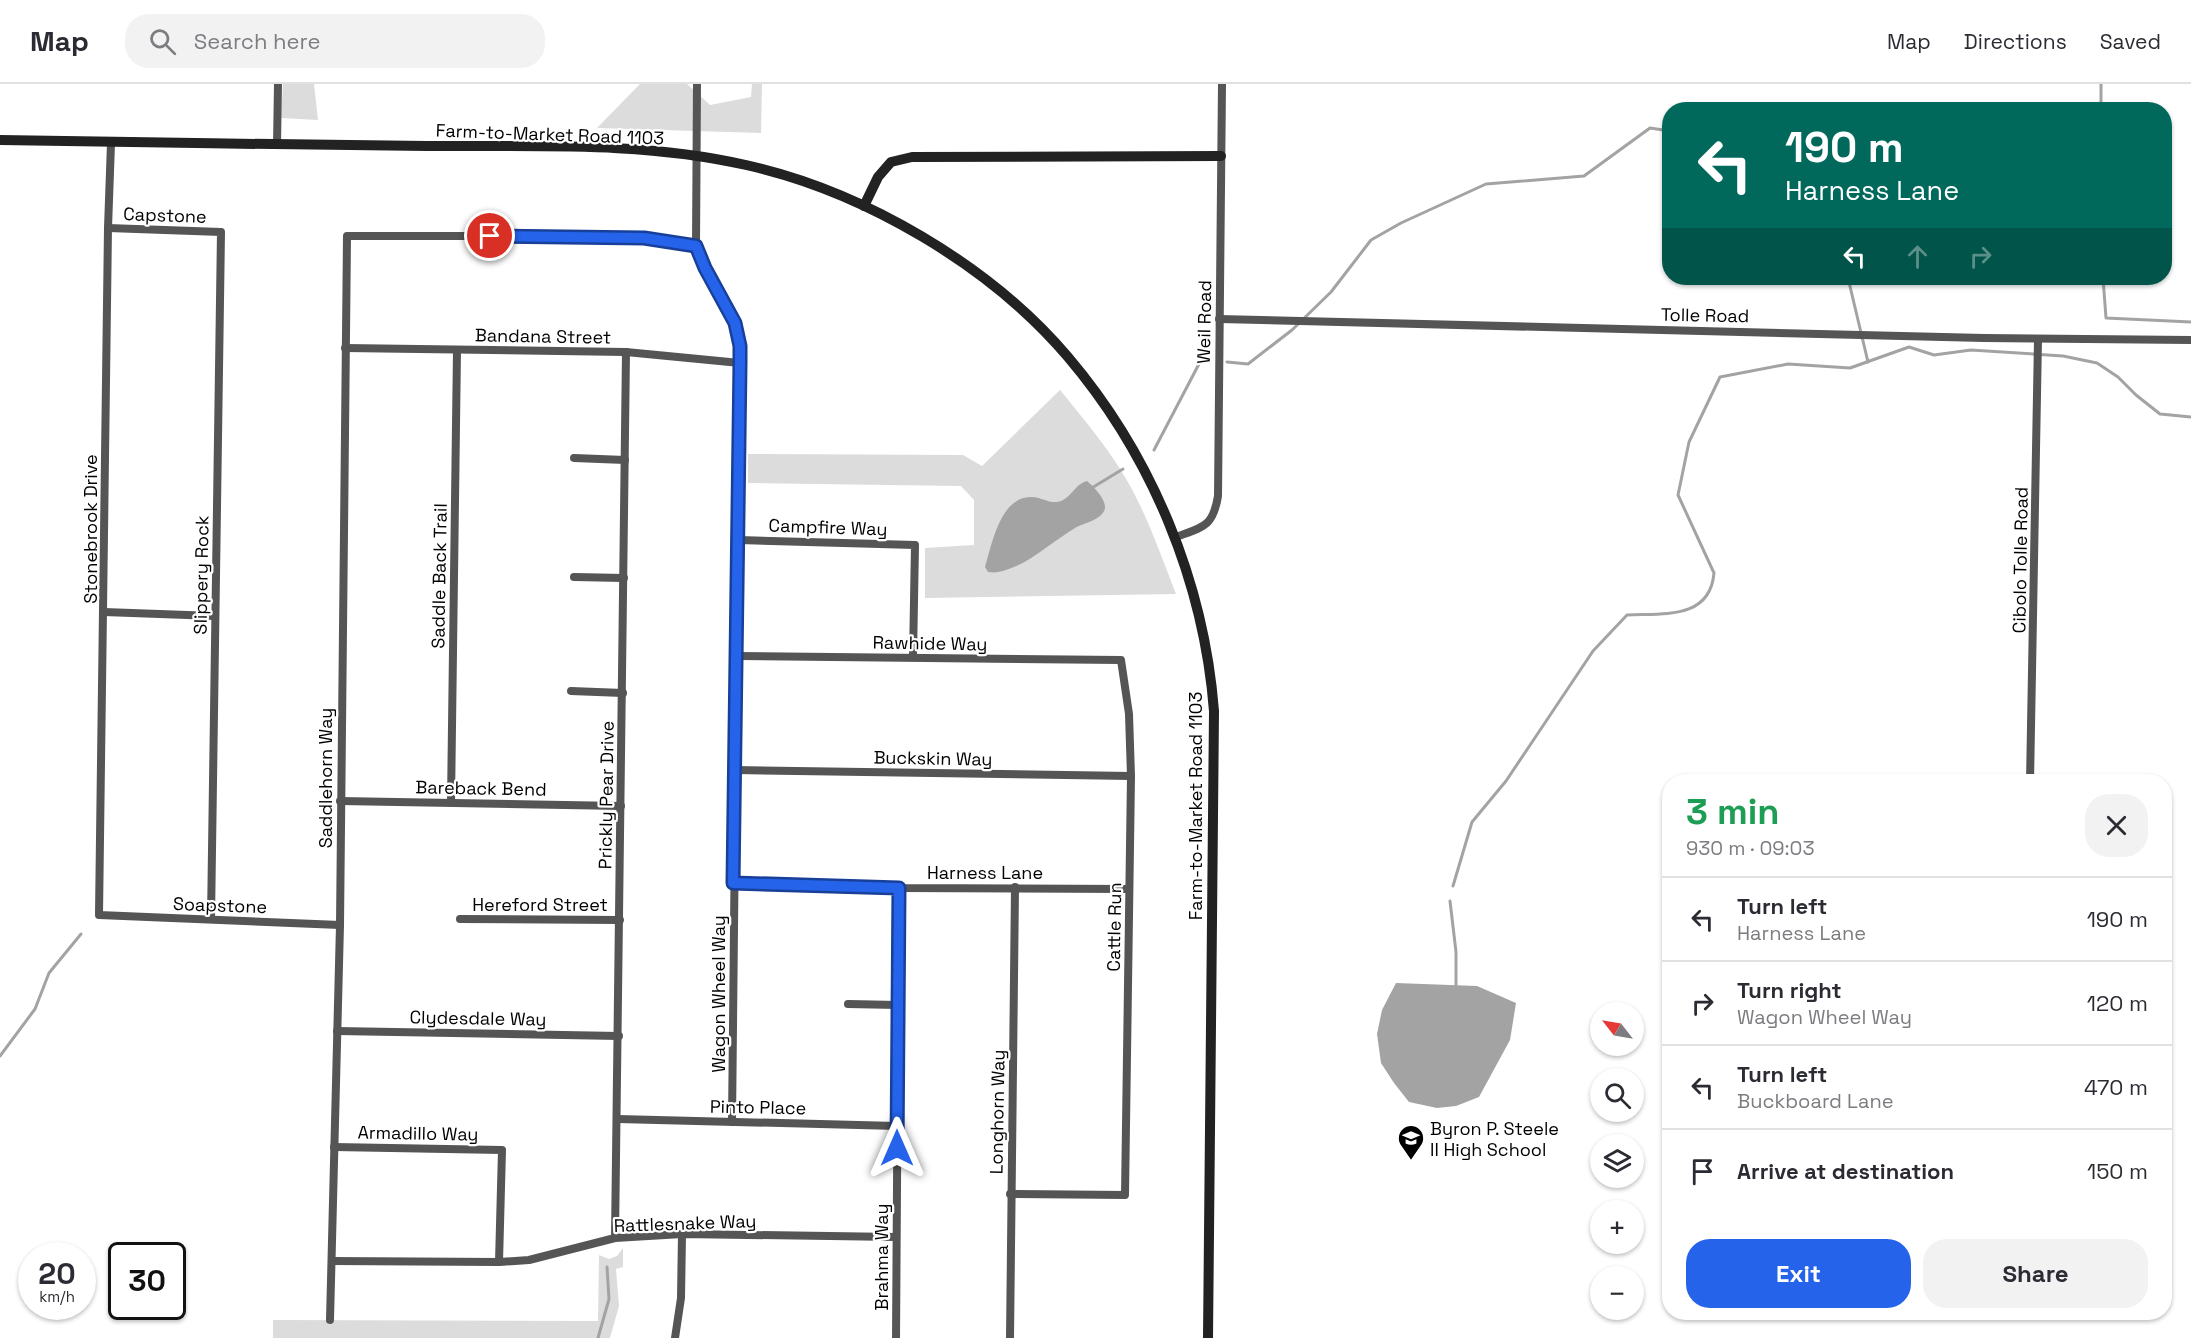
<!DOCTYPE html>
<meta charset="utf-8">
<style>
:root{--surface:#fff;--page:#f2f2f3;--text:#2b2b33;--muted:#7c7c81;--line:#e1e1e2;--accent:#2563eb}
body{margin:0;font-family:"Space Grotesk",sans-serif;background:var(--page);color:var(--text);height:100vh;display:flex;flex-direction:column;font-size:22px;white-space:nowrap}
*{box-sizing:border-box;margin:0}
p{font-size:20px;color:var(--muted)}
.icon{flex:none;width:33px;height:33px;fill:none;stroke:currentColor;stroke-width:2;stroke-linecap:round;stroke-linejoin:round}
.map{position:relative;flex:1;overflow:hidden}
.sheet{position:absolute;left:1662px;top:690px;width:510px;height:546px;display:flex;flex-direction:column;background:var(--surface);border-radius:24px;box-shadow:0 2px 4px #0004}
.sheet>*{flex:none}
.banner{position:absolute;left:1662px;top:18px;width:510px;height:183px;border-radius:24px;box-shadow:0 2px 4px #0004;background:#00695c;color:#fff;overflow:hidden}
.needle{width:39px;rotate:301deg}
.controls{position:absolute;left:1590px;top:918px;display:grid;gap:12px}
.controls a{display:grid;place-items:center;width:54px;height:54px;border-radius:50%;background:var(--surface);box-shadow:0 2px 4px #0004;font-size:30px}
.speed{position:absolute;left:18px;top:1158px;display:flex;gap:12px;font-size:30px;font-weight:700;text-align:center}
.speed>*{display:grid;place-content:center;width:78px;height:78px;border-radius:50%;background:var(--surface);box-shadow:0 2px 4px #0004;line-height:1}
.speed small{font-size:15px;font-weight:400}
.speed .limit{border:3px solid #111;border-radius:9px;background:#fff;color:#111}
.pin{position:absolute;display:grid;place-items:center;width:51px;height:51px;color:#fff;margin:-26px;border:3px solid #fff;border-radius:50%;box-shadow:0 2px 6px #0007}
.me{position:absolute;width:66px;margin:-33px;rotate:0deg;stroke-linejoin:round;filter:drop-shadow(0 0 4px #0008)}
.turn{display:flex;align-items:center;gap:21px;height:126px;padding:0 24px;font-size:27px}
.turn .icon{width:78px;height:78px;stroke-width:2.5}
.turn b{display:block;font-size:42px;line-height:51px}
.lanes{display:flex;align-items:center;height:57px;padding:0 24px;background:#0003;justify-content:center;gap:30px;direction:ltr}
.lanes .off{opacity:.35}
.round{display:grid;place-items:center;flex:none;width:63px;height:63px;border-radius:24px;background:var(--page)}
.headline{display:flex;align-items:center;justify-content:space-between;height:102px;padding:0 24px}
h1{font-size:36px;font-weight:600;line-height:45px;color:#1e9e55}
.primary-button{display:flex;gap:12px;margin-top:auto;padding:12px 24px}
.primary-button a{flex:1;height:69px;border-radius:24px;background:var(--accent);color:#fff;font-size:24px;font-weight:600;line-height:69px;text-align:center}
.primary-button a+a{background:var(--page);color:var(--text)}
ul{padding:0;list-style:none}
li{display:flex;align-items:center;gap:18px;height:84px;padding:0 24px;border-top:2px solid var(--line)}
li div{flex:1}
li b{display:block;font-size:22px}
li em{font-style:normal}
header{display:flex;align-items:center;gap:36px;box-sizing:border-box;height:84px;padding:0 30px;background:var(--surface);border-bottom:2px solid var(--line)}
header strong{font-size:28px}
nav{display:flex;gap:33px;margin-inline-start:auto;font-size:21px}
.search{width:420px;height:54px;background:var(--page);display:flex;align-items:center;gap:15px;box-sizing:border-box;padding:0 21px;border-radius:24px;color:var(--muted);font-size:22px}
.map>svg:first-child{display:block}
.green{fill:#dcdcdc}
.water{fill:#a3a3a3}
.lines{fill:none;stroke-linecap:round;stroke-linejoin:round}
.stream{stroke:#a3a3a3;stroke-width:3}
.street{stroke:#555;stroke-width:8}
.secondary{stroke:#222;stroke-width:10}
.route-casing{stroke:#184099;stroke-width:15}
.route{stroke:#2563eb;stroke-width:10}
.labels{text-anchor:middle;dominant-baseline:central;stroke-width:4.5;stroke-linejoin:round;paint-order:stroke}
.street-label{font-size:18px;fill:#000;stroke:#fff}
.poi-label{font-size:18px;fill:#000;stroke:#fff;text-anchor:start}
</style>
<header>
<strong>Map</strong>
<div class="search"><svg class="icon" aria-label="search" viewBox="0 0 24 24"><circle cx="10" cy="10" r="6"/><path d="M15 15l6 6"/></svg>Search here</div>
<nav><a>Map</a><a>Directions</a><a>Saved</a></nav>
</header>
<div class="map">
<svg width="2191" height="1254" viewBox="0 0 2191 1254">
<rect width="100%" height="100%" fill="#fff"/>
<!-- green -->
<g class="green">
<polygon points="283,0 314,0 318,36 281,34"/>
<polygon points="640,0 687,0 710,21 751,13 752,0 762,0 761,49 597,44"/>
<path d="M1060 306C1082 333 1104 359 1122 388 1145 425 1160 469 1176 510L925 514V464L974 461V416L961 402 748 399V370L963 371 982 382Z"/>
<polygon points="623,1164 623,1183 616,1185 619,1222 610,1254 273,1254 273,1236 598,1237 599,1171 609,1175 617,1172"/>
</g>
<!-- water -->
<g class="water">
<path d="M1087 397C1093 402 1106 415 1105 424 1103 436 1083 439 1075 444 1053 457 1030 479 1006 486 1000 488 994 489 988 488L985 483C992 460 1000 414 1030 413 1039 412 1048 419 1057 418 1071 416 1074 400 1087 397Z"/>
<polygon points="1396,899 1477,902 1516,919 1510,956 1479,1013 1456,1022 1437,1024 1409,1018 1394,999 1381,979 1377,950 1382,926"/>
</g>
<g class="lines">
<!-- stream -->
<g class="stream">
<polyline points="2101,26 2101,0"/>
<polyline points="1848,194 1868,278"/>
<polyline points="2103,194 2106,234 2191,238"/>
<polyline points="1227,278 1248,280 1292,246 1331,208 1371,156 1401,139 1486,100 1584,92 1650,44 1670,47"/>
<polyline points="1154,366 1200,278 1209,278"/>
<polyline points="1090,405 1123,385"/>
<path d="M1453 802 1472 738 1506 697 1593 567 1627 531C1663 529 1710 536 1714 489L1678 411 1689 358 1720 293 1788 280 1850 284 1909 263 1934 271 1971 266 2063 272 2097 279 2118 293 2136 311 2160 330 2191 333"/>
<polyline points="1450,817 1456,868 1456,905"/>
<polyline points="0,972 35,925 49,889 81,850"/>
<polyline points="598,1254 609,1215 607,1183"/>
</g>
<!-- street -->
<g class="street">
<polyline points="697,0 696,161 705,184 735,239 740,262 732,1038"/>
<polyline points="111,59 108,144 99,831 340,841"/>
<polyline points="277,61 278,0"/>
<polyline points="108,144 221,148 211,835"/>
<polyline points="1219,235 1984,254 2191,256"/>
<polyline points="345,264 626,268 740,279"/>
<polyline points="574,374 625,376"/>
<path d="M1176 453C1203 443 1213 443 1218 412L1222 0"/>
<polyline points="739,456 915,461 913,573"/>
<polyline points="574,493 624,494"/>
<polyline points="104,528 215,532"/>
<polyline points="737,572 1121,576 1129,630 1131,692 1125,1111 1010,1110"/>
<polyline points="571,607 623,609"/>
<polyline points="735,686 1131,692"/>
<polyline points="2030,698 2038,255"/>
<polyline points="340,717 621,722"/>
<polyline points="451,718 457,266"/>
<polyline points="733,799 899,804 1129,805"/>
<polyline points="460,835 620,836"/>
<polyline points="848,920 898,921"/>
<polyline points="337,947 619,952"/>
<polyline points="618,1035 897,1042"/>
<polyline points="334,1063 502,1066 499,1178"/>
<polyline points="615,1154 626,268"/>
<polyline points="332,1177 499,1178 529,1176 615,1154 682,1150 896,1153"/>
<polyline points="330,1236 340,841 347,152 586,152 644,154 696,161"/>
<polyline points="675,1254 681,1214 682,1150"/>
<polyline points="896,1254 899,804"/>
<polyline points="1010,1254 1015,803"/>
</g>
<!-- secondary -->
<g class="secondary">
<path d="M0 56C142 58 285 61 427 62 533 63 642 57 746 81 863 107 990 181 1068 273 1152 372 1204 498 1214 627L1208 1254"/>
<polyline points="864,122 878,93 891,78 912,73 1221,72"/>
</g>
</g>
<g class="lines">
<!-- route casing -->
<g class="route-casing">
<polyline id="route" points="490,152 644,154 696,162 705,184 735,239 740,262 740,279 733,799 899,804 897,1064"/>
</g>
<!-- route -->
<use href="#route" class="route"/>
</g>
<!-- icons -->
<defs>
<g id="school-pin" transform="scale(1.35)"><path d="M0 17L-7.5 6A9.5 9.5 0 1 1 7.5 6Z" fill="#000" stroke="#fff"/><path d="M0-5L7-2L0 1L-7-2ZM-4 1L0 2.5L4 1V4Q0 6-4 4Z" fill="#fff"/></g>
</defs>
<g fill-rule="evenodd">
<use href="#school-pin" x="1411" y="1054"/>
</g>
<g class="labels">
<!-- street labels -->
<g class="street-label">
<text transform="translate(550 50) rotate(2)">Farm-to-Market Road 1103</text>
<text transform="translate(165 131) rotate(2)">Capstone</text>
<text transform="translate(1705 231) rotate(1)">Tolle Road</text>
<text transform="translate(1204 238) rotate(-89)">Weil Road</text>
<text transform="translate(543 252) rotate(1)">Bandana Street</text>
<text transform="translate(828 443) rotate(2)">Campfire Way</text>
<text transform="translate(90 445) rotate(-90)">Stonebrook Drive</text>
<text transform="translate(2020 476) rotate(-89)">Cibolo Tolle Road</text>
<text transform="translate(201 491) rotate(-89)">Slippery Rock</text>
<text transform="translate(439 492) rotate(-89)">Saddle Back Trail</text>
<text transform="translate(930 559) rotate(1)">Rawhide Way</text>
<text transform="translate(933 674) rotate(1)">Buckskin Way</text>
<text transform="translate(325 694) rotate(-90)">Saddlehorn Way</text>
<text transform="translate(481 704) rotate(1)">Bareback Bend</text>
<text transform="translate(606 711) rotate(-89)">Prickly Pear Drive</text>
<text transform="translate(1195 722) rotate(-90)">Farm-to-Market Road 1103</text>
<text x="985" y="788">Harness Lane</text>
<text x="540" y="820">Hereford Street</text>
<text transform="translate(220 821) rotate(2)">Soapstone</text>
<text transform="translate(1114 843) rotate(-89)">Cattle Run</text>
<text transform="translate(718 910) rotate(-90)">Wagon Wheel Way</text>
<text transform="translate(478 934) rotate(1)">Clydesdale Way</text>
<text transform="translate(758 1023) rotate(1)">Pinto Place</text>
<text transform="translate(997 1028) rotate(-89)">Longhorn Way</text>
<text transform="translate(418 1049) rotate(1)">Armadillo Way</text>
<text transform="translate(685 1139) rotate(-2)">Rattlesnake Way</text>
<text transform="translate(881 1173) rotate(-90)">Brahma Way</text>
</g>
<!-- poi labels -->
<g class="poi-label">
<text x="1430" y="1044">Byron P. Steele<tspan x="1430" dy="21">II High School</tspan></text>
</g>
</g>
</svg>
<div class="controls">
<a><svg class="needle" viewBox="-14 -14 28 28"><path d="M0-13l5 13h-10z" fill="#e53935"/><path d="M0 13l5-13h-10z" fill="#7c7c81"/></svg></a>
<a><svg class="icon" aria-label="search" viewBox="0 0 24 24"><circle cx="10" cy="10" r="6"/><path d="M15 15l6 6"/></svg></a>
<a><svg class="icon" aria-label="layers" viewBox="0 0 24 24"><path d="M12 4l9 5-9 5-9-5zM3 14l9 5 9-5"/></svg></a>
<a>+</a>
<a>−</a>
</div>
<div class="speed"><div>20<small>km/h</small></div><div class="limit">30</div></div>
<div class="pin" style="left:490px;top:152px;background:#d93025"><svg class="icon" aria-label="arrive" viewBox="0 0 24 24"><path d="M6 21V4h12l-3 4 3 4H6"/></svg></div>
<svg class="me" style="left:897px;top:1064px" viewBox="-20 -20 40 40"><path d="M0-17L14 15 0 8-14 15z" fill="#2563eb" stroke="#fff" stroke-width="4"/></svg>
<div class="banner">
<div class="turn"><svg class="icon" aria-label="left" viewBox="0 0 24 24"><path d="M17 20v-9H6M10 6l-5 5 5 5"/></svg><div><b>190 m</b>Harness Lane</div></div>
<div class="lanes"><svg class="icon" aria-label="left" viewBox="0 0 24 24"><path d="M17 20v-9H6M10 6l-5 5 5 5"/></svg><svg class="icon off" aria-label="ahead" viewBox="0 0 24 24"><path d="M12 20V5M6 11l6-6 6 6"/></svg><svg class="icon off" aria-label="right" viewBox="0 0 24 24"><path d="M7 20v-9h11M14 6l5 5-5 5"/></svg></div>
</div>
<section class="sheet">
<div class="headline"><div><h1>3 min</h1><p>930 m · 09:03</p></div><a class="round"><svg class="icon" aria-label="close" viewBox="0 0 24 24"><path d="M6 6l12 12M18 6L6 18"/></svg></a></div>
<ul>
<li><svg class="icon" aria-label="left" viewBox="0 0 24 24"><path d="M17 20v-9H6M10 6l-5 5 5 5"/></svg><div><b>Turn left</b><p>Harness Lane</p></div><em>190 m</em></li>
<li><svg class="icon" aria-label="right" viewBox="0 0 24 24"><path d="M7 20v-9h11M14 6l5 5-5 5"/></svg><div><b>Turn right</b><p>Wagon Wheel Way</p></div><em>120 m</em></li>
<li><svg class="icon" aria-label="left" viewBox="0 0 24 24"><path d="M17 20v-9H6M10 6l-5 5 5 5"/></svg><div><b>Turn left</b><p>Buckboard Lane</p></div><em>470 m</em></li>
<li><svg class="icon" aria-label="arrive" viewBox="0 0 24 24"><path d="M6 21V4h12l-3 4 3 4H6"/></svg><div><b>Arrive at destination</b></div><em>150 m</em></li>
</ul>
<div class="primary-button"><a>Exit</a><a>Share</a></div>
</section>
</div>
